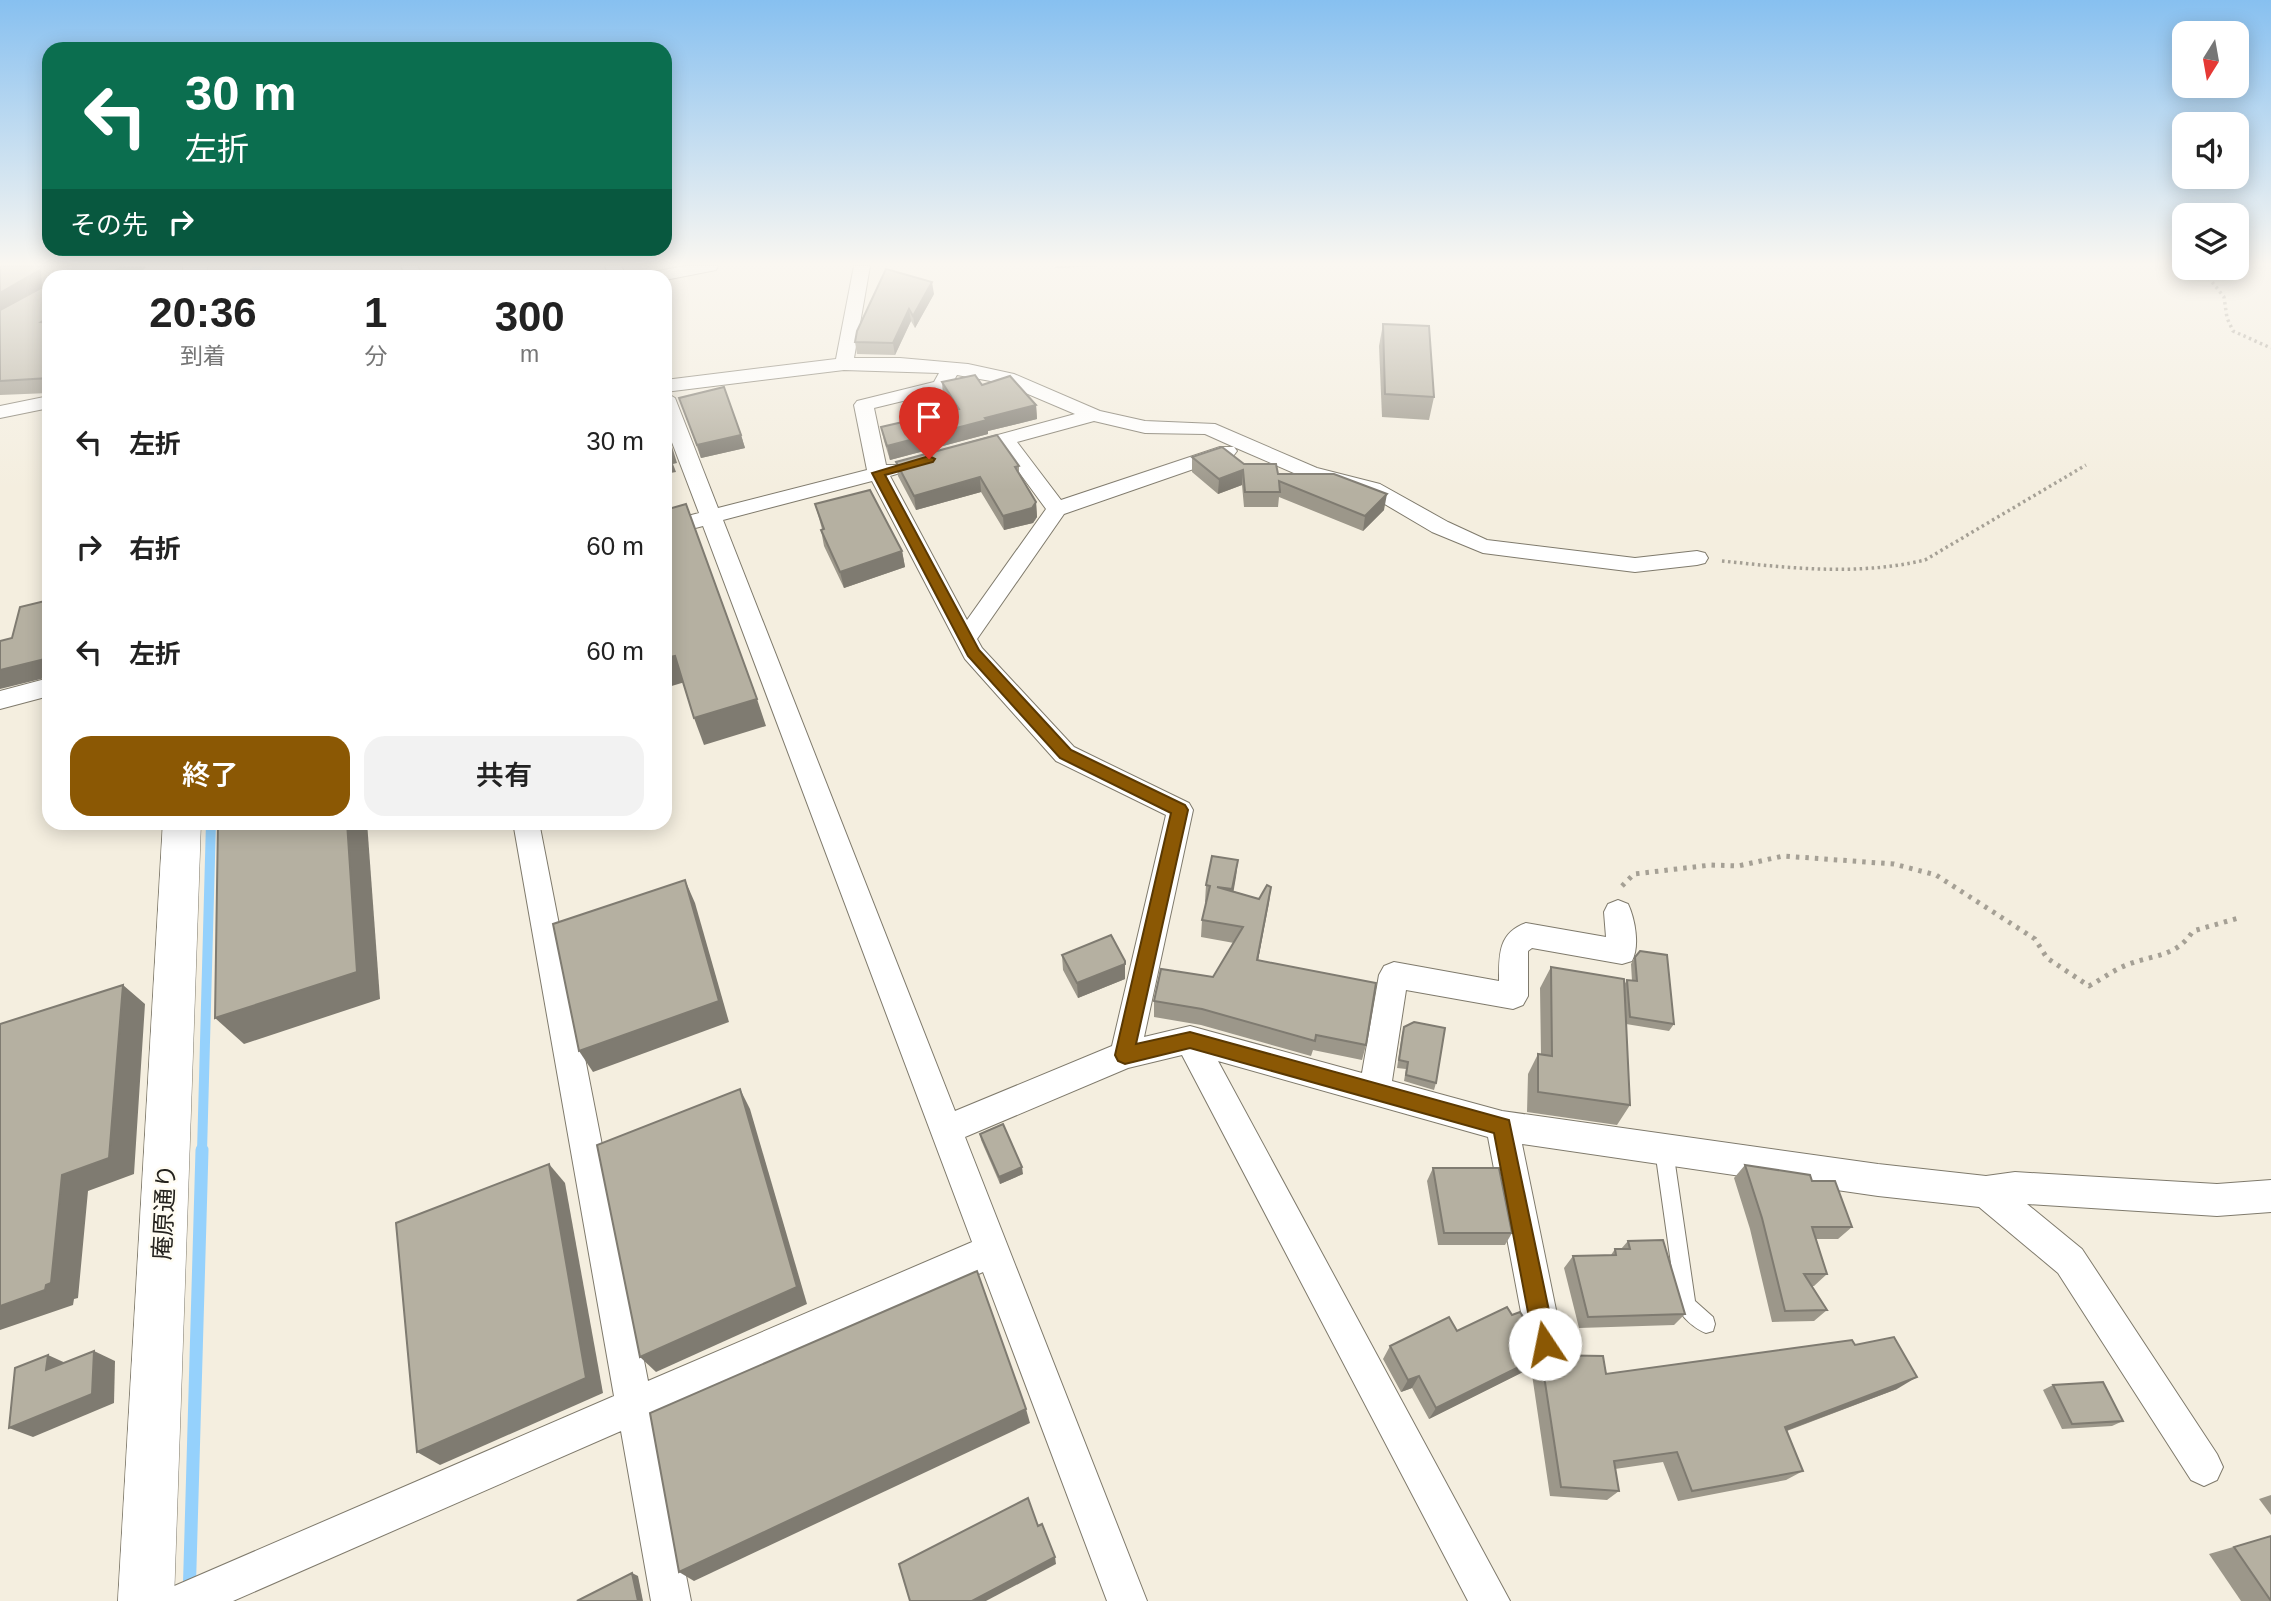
<!DOCTYPE html>
<html lang="ja">
<meta charset="utf-8">
<style>
:root{--surface:#fff;--page:#f2f2f2;--text:#222;--muted:#767676;--accent:#8b5804}
body{margin:0;font-family:Helvetica,"Noto Sans JP",sans-serif;background:var(--page);color:var(--text);height:100vh;display:flex;flex-direction:column;font-size:26px;white-space:nowrap}
*{box-sizing:border-box;margin:0}
p{font-size:23px;color:var(--muted)}
.icon{flex:none;width:38px;height:38px;fill:none;stroke:currentColor;stroke-width:2;stroke-linecap:round;stroke-linejoin:round}
.map{position:relative;flex:1;overflow:hidden}
.side{position:absolute;left:42px;top:270px;width:630px;height:560px;display:flex;flex-direction:column;background:var(--surface);border-radius:21px;box-shadow:0 4px 18px #0003}
.side>*{flex:none}
.top-card{position:absolute;left:42px;top:42px;width:630px;height:214px;border-radius:21px;box-shadow:0 4px 18px #0003;background:#0b6e4f;color:#fff;overflow:hidden}
.needle{width:46px;rotate:191deg}
.tools{position:absolute;left:2172px;top:21px;display:grid;gap:14px}
.tools a{display:grid;place-items:center;width:77px;height:77px;border-radius:14px;background:var(--surface);box-shadow:0 4px 18px #0003;font-size:35px}
.pin{position:absolute;display:grid;place-items:center;width:60px;height:60px;color:#fff;margin:-72px -30px;border-radius:50% 50% 50% 0;rotate:-45deg;box-shadow:0 0 7px #0007}
.pin .icon{rotate:45deg}
.me{position:absolute;width:77px;margin:-38px;rotate:349deg;stroke-linejoin:round;filter:drop-shadow(0 0 5px #0008)}
.turn{display:flex;align-items:center;gap:24px;height:147px;padding:0 28px;font-size:32px}
.turn .icon{width:91px;height:91px;stroke-width:2.5}
.turn b{display:block;font-size:49px;line-height:60px}
.then{display:flex;align-items:center;height:66px;padding:0 28px;background:#0003;gap:14px;font-size:26px}
.eta{display:flex;justify-content:space-evenly;align-items:center;height:119px;text-align:center}
.eta b{font-size:42px;font-weight:600;line-height:49px}
.cta{display:flex;gap:14px;margin-top:auto;padding:14px 28px}
.cta a{flex:1;height:80px;border-radius:21px;background:var(--accent);color:#fff;font-size:28px;font-weight:600;line-height:80px;text-align:center}
.cta a+a{background:var(--page);color:var(--text)}
ul{padding:0;list-style:none}
li{display:flex;align-items:center;gap:21px;height:105px;padding:0 28px}
li div{flex:1}
li b{display:block;font-size:26px}
li em{font-style:normal}
.map>svg:first-child{display:block}
.lines{fill:none;stroke-linecap:round;stroke-linejoin:round}
.stream-far2{stroke:#95d1fc;stroke-width:7}
.stream-far1{stroke:#95d1fc;stroke-width:10}
.stream{stroke:#95d1fc;stroke-width:13}
.lane-casing{stroke:#7f7a6c;stroke-width:2}
.street-casing{stroke:#7f7a6c;stroke-width:2}
.secondary-casing{stroke:#7f7a6c;stroke-width:1}
.path-far1{stroke:#a5a095;stroke-width:3.5;stroke-dasharray:2.5 3.5;stroke-linecap:butt}
.path{stroke:#a5a095;stroke-width:5;stroke-dasharray:3.5 6;stroke-linecap:butt}
.lane{fill:#fff;fill-rule:evenodd}
.street{fill:#fff;fill-rule:evenodd}
.secondary{fill:#fff;fill-rule:evenodd}
.wall{fill:#9c978a}
.shaded-wall{fill:#7f7b71}
.building{fill:#b5b0a1;stroke:#7f7b71;stroke-width:2}
.route{fill:#8b5804;stroke:#5a3903;stroke-width:2}
.labels{text-anchor:middle;dominant-baseline:central;stroke-width:5;stroke-linejoin:round;paint-order:stroke}
.near-street-label{font-size:24px;fill:#24221d;stroke:#fffcf2}
</style>
<div class="map">
<svg width="2271" height="1601" viewBox="0 0 2271 1601">
<rect width="100%" height="100%" fill="#f4eedf"/>
<g class="lines">
<!-- stream-far2 -->
<polyline class="stream-far2" points="247,276 260,266"/>
<!-- stream-far1 -->
<polyline class="stream-far1" points="202,1152 211,822"/>
<!-- stream -->
<polyline class="stream" points="189,1601 202,1150"/>
<!-- lane casing -->
<g class="lane-casing">
<path id="lane" d="M1664 1142 1670 1144 1673 1150 1695 1301 1713 1317 1715 1324 1713 1331 1706 1333C1695 1329 1681 1317 1677 1306L1655 1150 1658 1144Z"/>
</g>
<!-- street casing -->
<g class="street-casing">
<g id="street">
<polygon points="401,266 417,266 423,276 406,276"/>
<polygon points="605,266 621,266 626,276 609,276"/>
<polygon points="685,266 718,266 716,270 665,280 665,276 649,276 652,272"/>
<path d="M854 266H870L854 358H900L968 364 1014 374 1100 411 1145 421 1215 424 1317 468 1380 484 1448 522 1487 540 1635 558 1697 551 1705 553 1708 558 1705 563 1697 565 1635 572 1483 553 1432 532 1366 493 1303 477 1234 447 1237 451 1234 455 1064 514 977 639 982 648 1074 747 1189 803 1193 810 1144 1037 1190 1026 1362 1073 1379 975 1384 966 1394 962 1499 981C1499 955 1498 933 1526 923L1606 937 1604 912 1608 904 1618 900 1628 904C1635 919 1640 946 1632 961L1622 964 1532 948 1528 951V996L1523 1005 1513 1009 1406 990 1392 1081 1502 1111 1878 1164 1986 1176 2015 1172 2217 1184 2271 1180V1212L2217 1216 2027 1204 2082 1249 2217 1454 2223 1467 2217 1480 2204 1486 2191 1480 2058 1273 1979 1207 1878 1196 1522 1144 1563 1344 1558 1357 1545 1362 1532 1357 1527 1344 1488 1137 1218 1061 1510 1601H1468L1182 1055 1128 1068 965 1137 1147 1601H1107L983 1272 655 1416 691 1601H651L621 1431 233 1601H166L172 1587 614 1396 513 822H539L648 1381 972 1242 703 526 665 536V522L699 513 665 424V392L675 398 718 508 867 470 854 405 857 401 934 382 939 373 844 370 665 392V380L836 359ZM957 375 1002 383 1075 414 961 445 958 449 961 453 968 455 1000 446 1046 509 967 620 890 476 900 473 903 469 900 465H886L874 408 948 390ZM1094 421 1145 433 1205 434 1234 447H1220L1061 500 1017 442ZM872 481 965 659 1056 761 1166 815 1112 1046 955 1111 723 520Z"/>
<polygon points="49,396 49,408 0,418 0,406"/>
<polygon points="49,678 49,696 0,709 0,691"/>
</g>
</g>
<!-- secondary casing -->
<g class="secondary-casing">
<g id="secondary">
<rect x="183" y="266" width="24" height="10"/>
<polygon points="163,822 201,822 174,1601 118,1601"/>
</g>
</g>
<!-- path-far1 -->
<g class="path-far1">
<polyline points="2201,268 2224,297 2227,318 2233,331 2271,348"/>
<path d="M1722 561C1790 568 1858 576 1925 560L2086 465"/>
</g>
<!-- path -->
<path class="path" d="M1622 886 1634 874 1711 865 1738 866 1783 856 1894 864 1936 875 2035 939 2047 958 2089 986C2102 979 2115 969 2129 964 2156 954 2176 957 2193 931L2242 917"/>
<!-- lane -->
<use href="#lane" class="lane"/>
<!-- street -->
<use href="#street" class="street"/>
<!-- secondary -->
<use href="#secondary" class="secondary"/>
</g>
<!-- wall -->
<g class="wall">
<polygon points="0,266 146,268 49,276 49,393 0,395"/>
<polygon points="1055,266 1100,266 1055,268"/>
<polygon points="934,294 915,328 911,321 895,355 857,354 855,342"/>
<polygon points="1383,324 1434,397 1429,420 1382,417 1379,346"/>
<polygon points="942,382 982,385 1036,405 1037,419 988,431 988,434 890,460 884,441 881,427 952,410 943,396"/>
<polygon points="679,398 741,435 745,448 701,458"/>
<polygon points="1192,457 1244,464 1278,474 1384,510 1363,531 1279,497 1278,507 1244,507 1242,485 1218,494 1192,472"/>
<polygon points="896,462 1019,466 1019,475 1036,502 1037,517 1033,523 1004,530 981,492 916,510 898,476"/>
<polygon points="815,504 902,551 905,567 844,588 824,546 821,530 822,529"/>
<polygon points="1238,860 1233,891 1259,899 1271,887 1258,960 1366,1045 1362,1060 1313,1050 1311,1056 1201,1025 1154,1017 1154,1001 1213,977 1234,943 1201,937 1202,920 1206,902 1205,902 1206,885"/>
<polygon points="1062,955 1125,961 1125,979 1078,998 1063,970"/>
<polygon points="1635,957 1674,1024 1669,1031 1626,1024 1630,1105 1617,1125 1527,1112 1528,1074 1538,1054 1541,1054 1540,988 1551,967 1624,985 1627,980 1632,981 1631,964"/>
<polygon points="1404,1027 1436,1083 1434,1090 1404,1081 1406,1069 1397,1068 1402,1034"/>
<polygon points="980,1134 1023,1174 1000,1184 981,1140"/>
<polygon points="1745,1165 1812,1181 1852,1227 1838,1239 1816,1239 1827,1274 1814,1286 1811,1286 1827,1310 1814,1321 1772,1322 1750,1229 1734,1178"/>
<polygon points="1433,1168 1512,1233 1505,1245 1438,1245 1427,1181"/>
<polygon points="1628,1241 1685,1314 1674,1325 1579,1328 1564,1268 1573,1256 1611,1255 1615,1249 1621,1249"/>
<polygon points="1512,1315 1545,1355 1606,1374 1855,1345 1897,1389 1787,1431 1803,1471 1786,1480 1678,1501 1663,1462 1615,1469 1619,1491 1607,1500 1550,1496 1531,1368 1429,1419 1412,1388 1401,1392 1383,1359 1390,1346 1457,1331"/>
<polygon points="2053,1385 2123,1421 2112,1426 2062,1429 2043,1390"/>
<polygon points="2271,1495 2271,1515 2259,1499"/>
<polygon points="2271,1536 2271,1601 2241,1601 2209,1554"/>
</g>
<!-- shaded-wall -->
<g class="shaded-wall">
<polygon points="122,266 145,266 146,268 134,276 106,276"/>
<polygon points="40,270 49,283 0,312 0,293"/>
<polygon points="932,282 934,294 915,328 913,316"/>
<polygon points="909,309 911,321 895,355 893,343"/>
<polygon points="1036,405 1037,419 988,431 988,434 890,460 887,446 985,418"/>
<polygon points="741,435 745,448 701,458 697,445"/>
<polygon points="670,440 677,463 673,464 676,472 665,474 665,441"/>
<polygon points="1243,470 1242,485 1218,494 1219,479"/>
<polygon points="980,477 981,492 916,510 914,496"/>
<polygon points="1387,494 1384,510 1363,531 1365,516"/>
<polygon points="1036,502 1037,517 1033,523 1004,530 1003,516"/>
<polygon points="902,551 905,567 844,588 840,572"/>
<polygon points="675,656 685,682 665,688 665,658"/>
<polygon points="49,658 49,677 0,689 0,670"/>
<polygon points="757,699 766,726 704,745 694,718"/>
<polygon points="347,822 367,822 380,999 244,1044 215,1018"/>
<polygon points="438,822 457,822 442,827"/>
<polygon points="1238,860 1236,877 1231,906 1232,889"/>
<polygon points="685,880 695,903 729,1022 593,1072 579,1051"/>
<polygon points="1271,887 1269,903 1255,976 1257,960"/>
<polygon points="1125,961 1125,979 1078,998 1077,983"/>
<polygon points="123,985 145,1004 134,1174 88,1191 78,1298 74,1299 73,1305 0,1330 0,1306 46,1285 62,1175"/>
<polygon points="740,1089 750,1109 807,1304 656,1372 640,1357"/>
<polygon points="549,1164 565,1183 603,1393 440,1465 417,1452"/>
<polygon points="1022,1167 1023,1174 1000,1184 999,1177"/>
<polygon points="94,1351 115,1361 114,1403 33,1437 9,1428"/>
<polygon points="48,1355 70,1365 46,1370"/>
<polygon points="1541,1356 1531,1368 1429,1419 1436,1408"/>
<polygon points="1419,1376 1412,1388 1401,1392 1408,1380"/>
<polygon points="1917,1377 1897,1389 1769,1437 1785,1427"/>
<polygon points="1026,1409 1030,1423 694,1581 679,1572"/>
<polygon points="1055,1557 1056,1564 986,1601 972,1601"/>
<polygon points="632,1573 638,1576 643,1601 638,1601"/>
</g>
<!-- building -->
<g class="building">
<polygon points="0,266 122,266 106,276 49,276 49,317 41,322 49,323 49,378 0,381 0,310 41,288 40,270 0,293"/>
<polygon points="886,269 932,282 913,316 909,309 893,343 855,342 857,331"/>
<polygon points="323,274 323,276 310,276"/>
<polygon points="1383,324 1429,326 1434,397 1385,394"/>
<polygon points="975,375 982,385 1010,376 1036,405 985,418 987,420 887,446 881,427 959,409 942,382"/>
<polygon points="724,387 741,435 697,445 679,398"/>
<polygon points="665,428 670,440 665,441 668,449 665,450"/>
<polygon points="997,435 1019,466 1015,467 1036,502 1032,508 1003,516 980,477 914,496 896,462"/>
<polygon points="1222,447 1244,464 1276,464 1278,474 1334,474 1387,494 1365,516 1279,481 1280,492 1245,492 1243,470 1219,479 1192,457"/>
<polygon points="870,490 902,551 840,572 821,530 824,529 815,504"/>
<polygon points="686,504 757,699 694,718 675,656 665,658 665,510"/>
<polygon points="49,600 49,658 0,670 0,641 12,638 20,607"/>
<polygon points="218,822 347,822 357,972 215,1018"/>
<polygon points="1212,856 1238,860 1232,889 1217,887 1259,899 1267,885 1271,887 1257,960 1376,983 1366,1045 1316,1035 1315,1041 1202,1009 1154,1001 1161,969 1213,977 1243,927 1202,920 1210,886 1206,885"/>
<polygon points="685,880 719,1001 579,1051 553,924"/>
<polygon points="1111,935 1125,961 1125,964 1077,983 1062,955"/>
<polygon points="1640,951 1667,955 1674,1024 1630,1017 1627,980 1637,981 1635,957"/>
<polygon points="1551,967 1624,979 1630,1105 1538,1092 1538,1054 1552,1056"/>
<polygon points="123,985 109,1158 62,1175 51,1283 46,1285 45,1290 0,1306 0,1024"/>
<polygon points="1414,1022 1445,1028 1436,1083 1406,1075 1408,1062 1399,1060 1404,1027"/>
<polygon points="740,1089 797,1287 640,1357 597,1145"/>
<polygon points="1003,1124 1022,1167 999,1177 980,1134"/>
<polygon points="549,1164 586,1378 417,1452 396,1223"/>
<polygon points="1745,1165 1810,1175 1812,1181 1835,1181 1852,1227 1812,1227 1827,1274 1804,1274 1827,1310 1785,1311 1762,1218"/>
<polygon points="1433,1168 1499,1168 1512,1233 1444,1233"/>
<polygon points="1663,1240 1685,1314 1588,1317 1573,1256 1616,1255 1615,1249 1630,1249 1628,1241"/>
<polygon points="977,1271 1026,1409 679,1572 650,1413"/>
<polygon points="1507,1307 1512,1315 1520,1312 1546,1353 1543,1355 1603,1356 1606,1374 1852,1340 1855,1345 1894,1337 1917,1377 1785,1427 1803,1471 1692,1491 1677,1452 1614,1461 1619,1491 1561,1487 1541,1356 1436,1408 1419,1376 1408,1380 1390,1346 1449,1317 1457,1331"/>
<polygon points="94,1351 92,1394 9,1428 15,1368 48,1355 46,1370"/>
<polygon points="2103,1382 2123,1421 2072,1424 2053,1385"/>
<polygon points="1028,1498 1038,1526 1042,1524 1055,1557 972,1601 910,1601 899,1564"/>
<polygon points="2271,1536 2271,1601 2234,1547"/>
<polygon points="632,1573 638,1601 577,1601"/>
</g>
<!-- sky -->
<linearGradient id="sky" x2="0" y2="1"><stop stop-color="#87c0f0"/><stop offset="0.54" stop-color="#faf7f1"/><stop offset="1" stop-color="#faf7f1" stop-opacity="0"/></linearGradient>
<rect width="2271" height="490" fill="url(#sky)"/>
<!-- route -->
<polygon class="route" points="929,456 935,459 933,462 885,475 979,650 1071,750 1185,805 1188,810 1136,1044 1190,1032 1509,1120 1556,1344 1553,1352 1545,1355 1537,1352 1534,1344 1494,1133 1190,1048 1125,1064 1118,1061 1115,1055 1171,813 1060,758 968,656 872,473"/>
<g class="labels">
<!-- near-street labels -->
<g class="near-street-label">
<text transform="translate(164 1212) rotate(-87)">庵原通り</text>
</g>
</g>
</svg>
<div class="tools">
<a><svg class="needle" viewBox="-14 -14 28 28"><path d="M0-13l5 13h-10z" fill="#e53935"/><path d="M0 13l5-13h-10z" fill="#767676"/></svg></a>
<a><svg class="icon" aria-label="sound" viewBox="0 0 24 24"><path d="M4 9h4l5-4v14l-5-4H4zM17 9q2 3 0 6"/></svg></a>
<a><svg class="icon" aria-label="layers" viewBox="0 0 24 24"><path d="M12 4l9 5-9 5-9-5zM3 14l9 5 9-5"/></svg></a>
</div>
<div class="pin" style="left:929px;top:459px;background:#d93025"><svg class="icon" aria-label="arrive" viewBox="0 0 24 24"><path d="M6 21V4h12l-3 4 3 4H6"/></svg></div>
<svg class="me" style="left:1545px;top:1344px" viewBox="-20 -20 40 40"><circle r="19" fill="#fff"/><path d="M0-13L10 11 0 6-10 11z" fill="#8b5804"/></svg>
<div class="top-card">
<div class="turn"><svg class="icon" aria-label="left" viewBox="0 0 24 24"><path d="M17 20v-9H6M10 6l-5 5 5 5"/></svg><div><b>30 m</b>左折</div></div>
<div class="then">その先<svg class="icon" aria-label="right" viewBox="0 0 24 24"><path d="M7 20v-9h11M14 6l5 5-5 5"/></svg></div>
</div>
<section class="side">
<div class="eta">
<div><b>20:36</b><p>到着</p></div>
<div><b>1</b><p>分</p></div>
<div><b>300</b><p>m</p></div>
</div>
<ul>
<li><svg class="icon" aria-label="left" viewBox="0 0 24 24"><path d="M17 20v-9H6M10 6l-5 5 5 5"/></svg><div><b>左折</b></div><em>30 m</em></li>
<li><svg class="icon" aria-label="right" viewBox="0 0 24 24"><path d="M7 20v-9h11M14 6l5 5-5 5"/></svg><div><b>右折</b></div><em>60 m</em></li>
<li><svg class="icon" aria-label="left" viewBox="0 0 24 24"><path d="M17 20v-9H6M10 6l-5 5 5 5"/></svg><div><b>左折</b></div><em>60 m</em></li>
</ul>
<div class="cta"><a>終了</a><a>共有</a></div>
</section>
</div>
